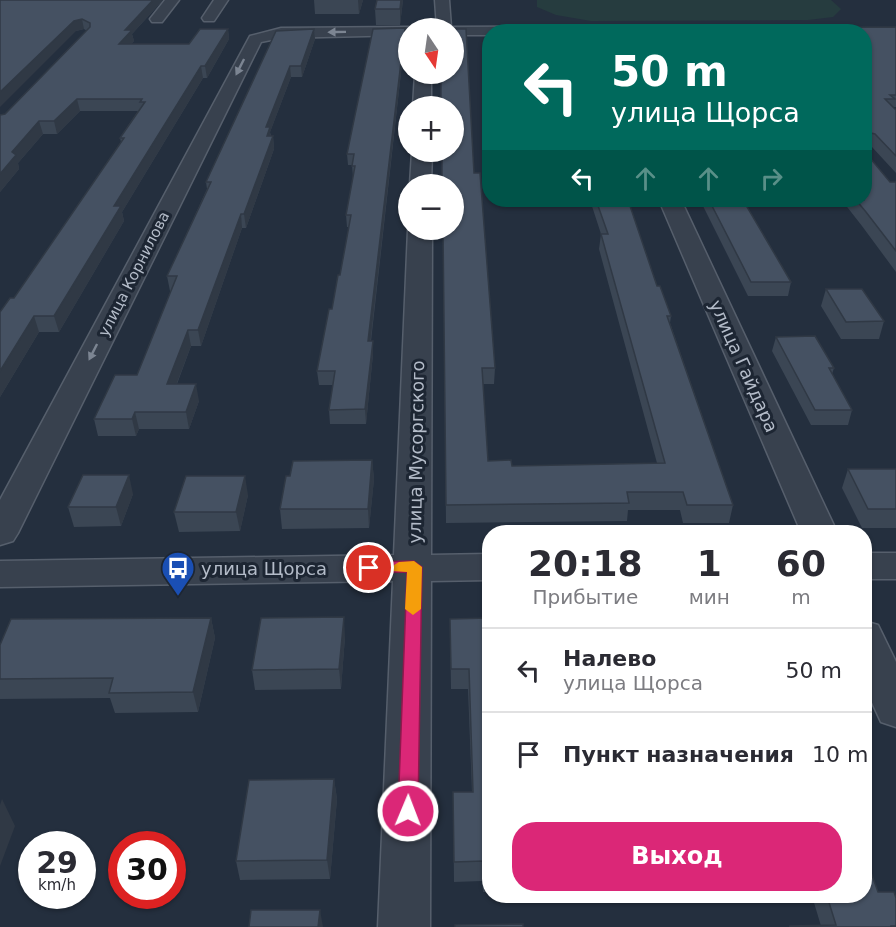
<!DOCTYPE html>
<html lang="ru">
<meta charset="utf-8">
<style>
:root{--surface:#fff;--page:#f2f2f3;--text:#2b2b33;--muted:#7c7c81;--line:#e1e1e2;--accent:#db2777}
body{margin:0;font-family:"DejaVu Sans",sans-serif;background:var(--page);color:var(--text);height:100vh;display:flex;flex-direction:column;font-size:22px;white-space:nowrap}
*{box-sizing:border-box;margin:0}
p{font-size:20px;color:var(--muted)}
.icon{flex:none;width:33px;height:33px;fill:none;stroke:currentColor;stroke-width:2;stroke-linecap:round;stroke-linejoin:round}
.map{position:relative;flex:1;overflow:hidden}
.details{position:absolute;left:482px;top:525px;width:390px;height:378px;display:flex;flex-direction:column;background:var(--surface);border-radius:24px;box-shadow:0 2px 4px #0004}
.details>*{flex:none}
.hud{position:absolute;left:482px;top:24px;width:390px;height:183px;border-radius:24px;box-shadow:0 2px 4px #0004;background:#00695c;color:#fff;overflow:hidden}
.needle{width:39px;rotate:167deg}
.tools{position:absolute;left:398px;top:18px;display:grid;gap:12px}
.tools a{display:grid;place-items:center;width:66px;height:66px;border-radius:50%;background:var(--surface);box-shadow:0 2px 4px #0004;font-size:30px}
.speed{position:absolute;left:18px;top:831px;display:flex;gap:12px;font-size:30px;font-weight:700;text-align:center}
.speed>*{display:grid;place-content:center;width:78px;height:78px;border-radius:50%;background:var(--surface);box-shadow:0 2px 4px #0004;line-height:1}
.speed small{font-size:15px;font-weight:400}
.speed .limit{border:9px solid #d22;background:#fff;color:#111}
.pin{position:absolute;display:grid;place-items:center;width:51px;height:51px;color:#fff;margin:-26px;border:3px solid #fff;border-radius:50%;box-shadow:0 2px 6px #0007}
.me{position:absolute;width:66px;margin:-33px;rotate:1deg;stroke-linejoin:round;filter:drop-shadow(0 0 4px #0008)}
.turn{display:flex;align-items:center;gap:21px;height:126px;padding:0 30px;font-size:27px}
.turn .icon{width:78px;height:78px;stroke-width:2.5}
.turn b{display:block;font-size:42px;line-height:51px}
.lanes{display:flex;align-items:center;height:57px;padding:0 30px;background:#0003;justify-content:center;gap:30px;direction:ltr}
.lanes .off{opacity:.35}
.eta{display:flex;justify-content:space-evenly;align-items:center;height:102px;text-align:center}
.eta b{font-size:36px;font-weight:600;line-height:42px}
.primary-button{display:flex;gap:12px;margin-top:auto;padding:12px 30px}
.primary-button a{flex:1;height:69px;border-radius:24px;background:var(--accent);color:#fff;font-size:24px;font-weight:600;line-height:69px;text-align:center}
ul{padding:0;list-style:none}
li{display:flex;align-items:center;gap:18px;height:84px;padding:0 30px;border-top:2px solid var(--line)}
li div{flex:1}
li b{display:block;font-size:22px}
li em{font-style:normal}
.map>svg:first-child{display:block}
.green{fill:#263c3f}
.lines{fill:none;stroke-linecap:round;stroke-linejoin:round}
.minor-casing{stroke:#565f6c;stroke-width:3}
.minor{fill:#38414e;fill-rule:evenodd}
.wall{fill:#3b4654}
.shaded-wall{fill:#303945}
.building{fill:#455162;stroke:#303945;stroke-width:1.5}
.oneway{fill:#7c8592}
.route{fill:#db2777;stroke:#8e194d;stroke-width:1.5}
.slow{fill:#f59e0b}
.labels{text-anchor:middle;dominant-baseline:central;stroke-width:6;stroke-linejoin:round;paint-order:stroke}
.far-street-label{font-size:15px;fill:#b4bcc9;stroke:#1d2633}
.street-label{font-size:18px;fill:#b4bcc9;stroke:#1d2633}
.poi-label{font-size:18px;fill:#b4bcc9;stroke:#1d2633;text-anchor:start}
</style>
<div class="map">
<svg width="896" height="927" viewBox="0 0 896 927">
<rect width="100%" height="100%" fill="#242f3e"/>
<!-- green -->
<polygon class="green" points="537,0 831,0 841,9 833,17 808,20 591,21 556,15 537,7"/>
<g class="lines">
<!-- minor casing -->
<g class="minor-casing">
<g id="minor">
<polygon points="165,0 179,0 162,22 152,22 150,19"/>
<polygon points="214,0 228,0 214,21 204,21 202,18"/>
<polygon points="435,0 449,0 451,27 762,26 769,30 489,32 489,35 453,35 453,28 437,28"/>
<polygon points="408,27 414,28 408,28 408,35 281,38 261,42 18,533 13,541 0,545 0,500 250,36 281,28"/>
<polygon points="415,74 431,74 431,106 413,106"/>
<polygon points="412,152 432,152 431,184 410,184"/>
<polygon points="659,200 681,200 837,532 801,532"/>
<polygon points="408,230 432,230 431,555 489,554 489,580 431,581 430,927 378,927 393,581 0,587 0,561 394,555"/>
<rect x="864" y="553" width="32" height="26"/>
<polygon points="864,621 878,625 896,662 896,727 881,722 864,685"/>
</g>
</g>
<!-- minor -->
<use href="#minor" class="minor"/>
</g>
<!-- wall -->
<g class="wall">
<polygon points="0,0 163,0 132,34 134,41 131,44 189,44 228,29 229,39 207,78 203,78 122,212 124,221 59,332 39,332 0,397 0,312 14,298 121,142 120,138 138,111 80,111 57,134 43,134 18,163 19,169 0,192 0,115 5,114 87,31 84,29 76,31"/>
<polygon points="314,0 363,0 359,14 315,14"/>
<polygon points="377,0 403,0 400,25 376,25 375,9"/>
<polygon points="896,27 896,107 893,107 896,110 896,173 872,147 865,146 865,152 890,182 896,182 896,272 862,226 844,203 837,203 834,200 864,200 864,32 718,32 719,28"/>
<polygon points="405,28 405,37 371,341 373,354 366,424 330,424 329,410 333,385 319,385 317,371 340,275 349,227 347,227 346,215 353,177 352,165 348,165 347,154"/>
<polygon points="314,29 315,39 302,77 291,77 270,132 271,136 273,136 274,149 246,228 242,228 201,346 191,346 177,384 199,401 189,429 139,429 136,436 98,436 94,419 137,375 171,291 170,291 167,276 207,189 206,182"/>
<polygon points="474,173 495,368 494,384 483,384 488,461 512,466 657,463 599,249 601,234 590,200 628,200 657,286 671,316 670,323 733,505 729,523 683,523 680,510 628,510 627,521 446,523 443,230"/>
<polygon points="700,200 743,200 791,282 788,296 748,296"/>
<polygon points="826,289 884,321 879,339 841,339 821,306"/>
<polygon points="776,337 834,368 832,374 852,410 848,425 811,425 772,351"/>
<polygon points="372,460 374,479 369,528 282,529 280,509"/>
<polygon points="848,469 896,469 896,528 862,528 842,488"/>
<polygon points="133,494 121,526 74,527 68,507"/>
<polygon points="248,495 240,531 179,532 174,512"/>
<polygon points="211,618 215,638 198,712 115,713 110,698 0,699 0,679"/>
<polygon points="489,618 489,892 483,892 482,881 454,882 453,792 472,792 468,689 451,689 450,619"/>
<polygon points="345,637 341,689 255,690 252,670"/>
<polygon points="334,779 337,799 330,879 240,880 236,861"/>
<polygon points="878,892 896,898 896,927 789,927 790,926 821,926 812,896 864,896"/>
</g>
<!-- shaded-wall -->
<g class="shaded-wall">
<polygon points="153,0 163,0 132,34 134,41 122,55 119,44 125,30"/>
<polygon points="358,0 363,0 359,14"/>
<polygon points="401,0 403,0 400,25 400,9"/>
<polygon points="82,19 84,29 76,31 0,107 0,92 74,21"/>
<polygon points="405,28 405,37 369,354 368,341"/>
<polygon points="228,29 229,39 207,78 205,66"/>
<polygon points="314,29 315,39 302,77 301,66"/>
<polygon points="201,66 203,78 122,212 124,221 59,332 54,316 114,206"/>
<polygon points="290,66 291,77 270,132 271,140 268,149 266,127"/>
<polygon points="77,99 80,111 57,134 54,121"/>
<polygon points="39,121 43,134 18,163 19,169 0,192 0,174 12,152"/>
<polygon points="273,136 274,149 246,228 244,214"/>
<polygon points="241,214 242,228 201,346 198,330"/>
<polygon points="34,316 39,332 0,397 0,371"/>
<polygon points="188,330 191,346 170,401 167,384"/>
<polygon points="373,341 373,354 366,424 365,409"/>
<polygon points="196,384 199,401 189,429 186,412"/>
<polygon points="135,412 139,429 136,436 132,419"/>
<polygon points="372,460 374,479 369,528 368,509"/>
<polygon points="129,475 133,494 121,526 116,507"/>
<polygon points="245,476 248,495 240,531 236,512"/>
<polygon points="344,617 345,637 341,689 339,669"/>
<polygon points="211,618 215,638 198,712 193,692"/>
<polygon points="334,779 337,799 330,879 327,860"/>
<polygon points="2,799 15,826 0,866 0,805"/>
<polygon points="320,910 323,927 318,927"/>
</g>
<!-- building -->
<g class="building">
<polygon points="0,0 153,0 125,30 132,30 119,44 189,44 200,29 228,29 205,66 201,66 114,206 121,206 54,316 34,316 0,371 0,312 10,298 14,298 124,138 120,138 145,102 140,102 142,99 77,99 54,121 39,121 12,152 16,155 0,174 0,115 5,114 90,27 90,23 82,19 74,21 0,92"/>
<polygon points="377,0 401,0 400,9 375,9"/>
<polygon points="896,27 896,95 890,95 895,99 885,99 896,110 896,156 875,134 866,132 865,152 890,182 896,182 896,251 866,212 856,200 864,200 864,32 722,32 719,28"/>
<polygon points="405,28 368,341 373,341 365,409 329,410 335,371 317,371 329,309 332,309 338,275 340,275 351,215 346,215 355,166 352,166 354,154 347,154 355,115 373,29"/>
<polygon points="314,29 301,66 290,66 266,127 270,127 267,136 273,136 244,214 241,214 198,330 188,330 167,384 196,384 186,412 135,412 132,419 94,419 115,375 137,375 177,276 167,276 211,182 206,182 276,31"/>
<polygon points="453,29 466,29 474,173 480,173 495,368 482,368 488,461 511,460 512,466 665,463 601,234 608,234 596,200 628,200 657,286 660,286 671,316 667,316 733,505 687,505 683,492 627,492 629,503 446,505 443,230 453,230 453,184 442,184 442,152 453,152 453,106 441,106 441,74 453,74"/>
<polygon points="709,200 743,200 791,282 751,282"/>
<polygon points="826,289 862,289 884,321 846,322"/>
<polygon points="815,336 834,368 829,368 852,410 815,410 776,337"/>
<polygon points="372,460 368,509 280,509 286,476 290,476 293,461"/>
<polygon points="848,469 896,469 896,509 868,509"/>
<polygon points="83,475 129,475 116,507 68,507"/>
<polygon points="186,476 245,476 236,512 174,512"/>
<polygon points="344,617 339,669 252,670 261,618"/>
<polygon points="211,618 193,692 109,693 113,678 0,679 0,645 11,619"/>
<polygon points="489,618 489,873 484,873 483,861 454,862 453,792 473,792 469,669 451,669 450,619"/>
<polygon points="334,779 327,860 236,861 249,780"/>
<polygon points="864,853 878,892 894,892 896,898 896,926 891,926 891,927 790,927 790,926 836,925 827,896 864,896"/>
<polygon points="251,910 320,910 318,927 249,927"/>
<polygon points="523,924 523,927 455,927 455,925"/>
</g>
<!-- one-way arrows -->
<defs><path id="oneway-solid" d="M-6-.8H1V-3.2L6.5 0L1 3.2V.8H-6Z" transform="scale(1.5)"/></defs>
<g class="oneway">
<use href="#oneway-solid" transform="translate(337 32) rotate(179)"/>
<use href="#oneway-solid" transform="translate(240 67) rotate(117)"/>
<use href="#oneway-solid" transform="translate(93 352) rotate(117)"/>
</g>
<!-- route -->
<polygon class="route" points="414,561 422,567 418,811 415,817 408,819 401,817 398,811 407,572 369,573 362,568 369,562"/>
<!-- slow -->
<polygon class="slow" points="414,561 422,567 421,609 413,615 405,609 407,572 393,571 391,567 399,562"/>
<!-- icons -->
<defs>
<g id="bus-pin" transform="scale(1.725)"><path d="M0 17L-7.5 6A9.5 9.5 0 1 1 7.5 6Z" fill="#1a4fb4" stroke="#1d2633"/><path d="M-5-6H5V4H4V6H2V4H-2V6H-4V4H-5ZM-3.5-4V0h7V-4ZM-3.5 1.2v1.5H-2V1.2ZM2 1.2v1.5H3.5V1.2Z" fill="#fff"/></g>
</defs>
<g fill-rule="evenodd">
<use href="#bus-pin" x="178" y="568"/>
</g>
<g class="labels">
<!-- far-street labels -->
<g class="far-street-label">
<text transform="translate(134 274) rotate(-63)">улица Корнилова</text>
</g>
<!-- street labels -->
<g class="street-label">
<text transform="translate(744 366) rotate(66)">улица Гайдара</text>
<text transform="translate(416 452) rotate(-89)">улица Мусоргского</text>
</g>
<!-- poi labels -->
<g class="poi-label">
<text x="201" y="568">улица Щорса</text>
</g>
</g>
</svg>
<div class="tools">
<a><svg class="needle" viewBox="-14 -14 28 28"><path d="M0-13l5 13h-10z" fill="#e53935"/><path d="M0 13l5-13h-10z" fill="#7c7c81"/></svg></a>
<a>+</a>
<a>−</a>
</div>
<div class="speed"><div>29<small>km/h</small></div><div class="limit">30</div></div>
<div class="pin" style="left:369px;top:568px;background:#d93025"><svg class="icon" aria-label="arrive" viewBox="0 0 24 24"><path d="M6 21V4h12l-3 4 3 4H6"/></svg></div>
<svg class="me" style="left:408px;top:811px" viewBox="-20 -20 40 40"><circle r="17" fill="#db2777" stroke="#fff" stroke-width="3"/><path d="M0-11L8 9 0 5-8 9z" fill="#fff"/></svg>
<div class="hud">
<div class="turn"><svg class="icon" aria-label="left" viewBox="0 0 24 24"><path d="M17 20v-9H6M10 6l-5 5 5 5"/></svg><div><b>50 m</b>улица Щорса</div></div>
<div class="lanes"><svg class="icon" aria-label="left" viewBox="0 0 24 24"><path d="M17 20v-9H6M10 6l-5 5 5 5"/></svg><svg class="icon off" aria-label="ahead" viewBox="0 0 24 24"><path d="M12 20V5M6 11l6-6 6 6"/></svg><svg class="icon off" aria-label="ahead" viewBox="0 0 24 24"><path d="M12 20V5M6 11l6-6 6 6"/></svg><svg class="icon off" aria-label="right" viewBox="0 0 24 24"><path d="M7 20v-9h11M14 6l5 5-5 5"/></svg></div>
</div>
<section class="details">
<div class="eta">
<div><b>20:18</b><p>Прибытие</p></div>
<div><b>1</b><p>мин</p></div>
<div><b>60</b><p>m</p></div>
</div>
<ul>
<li><svg class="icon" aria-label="left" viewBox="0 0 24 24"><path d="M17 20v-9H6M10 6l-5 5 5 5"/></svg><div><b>Налево</b><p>улица Щорса</p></div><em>50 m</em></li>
<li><svg class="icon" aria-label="arrive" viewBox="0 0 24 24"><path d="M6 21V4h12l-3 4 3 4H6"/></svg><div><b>Пункт назначения</b></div><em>10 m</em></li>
</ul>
<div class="primary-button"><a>Выход</a></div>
</section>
</div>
